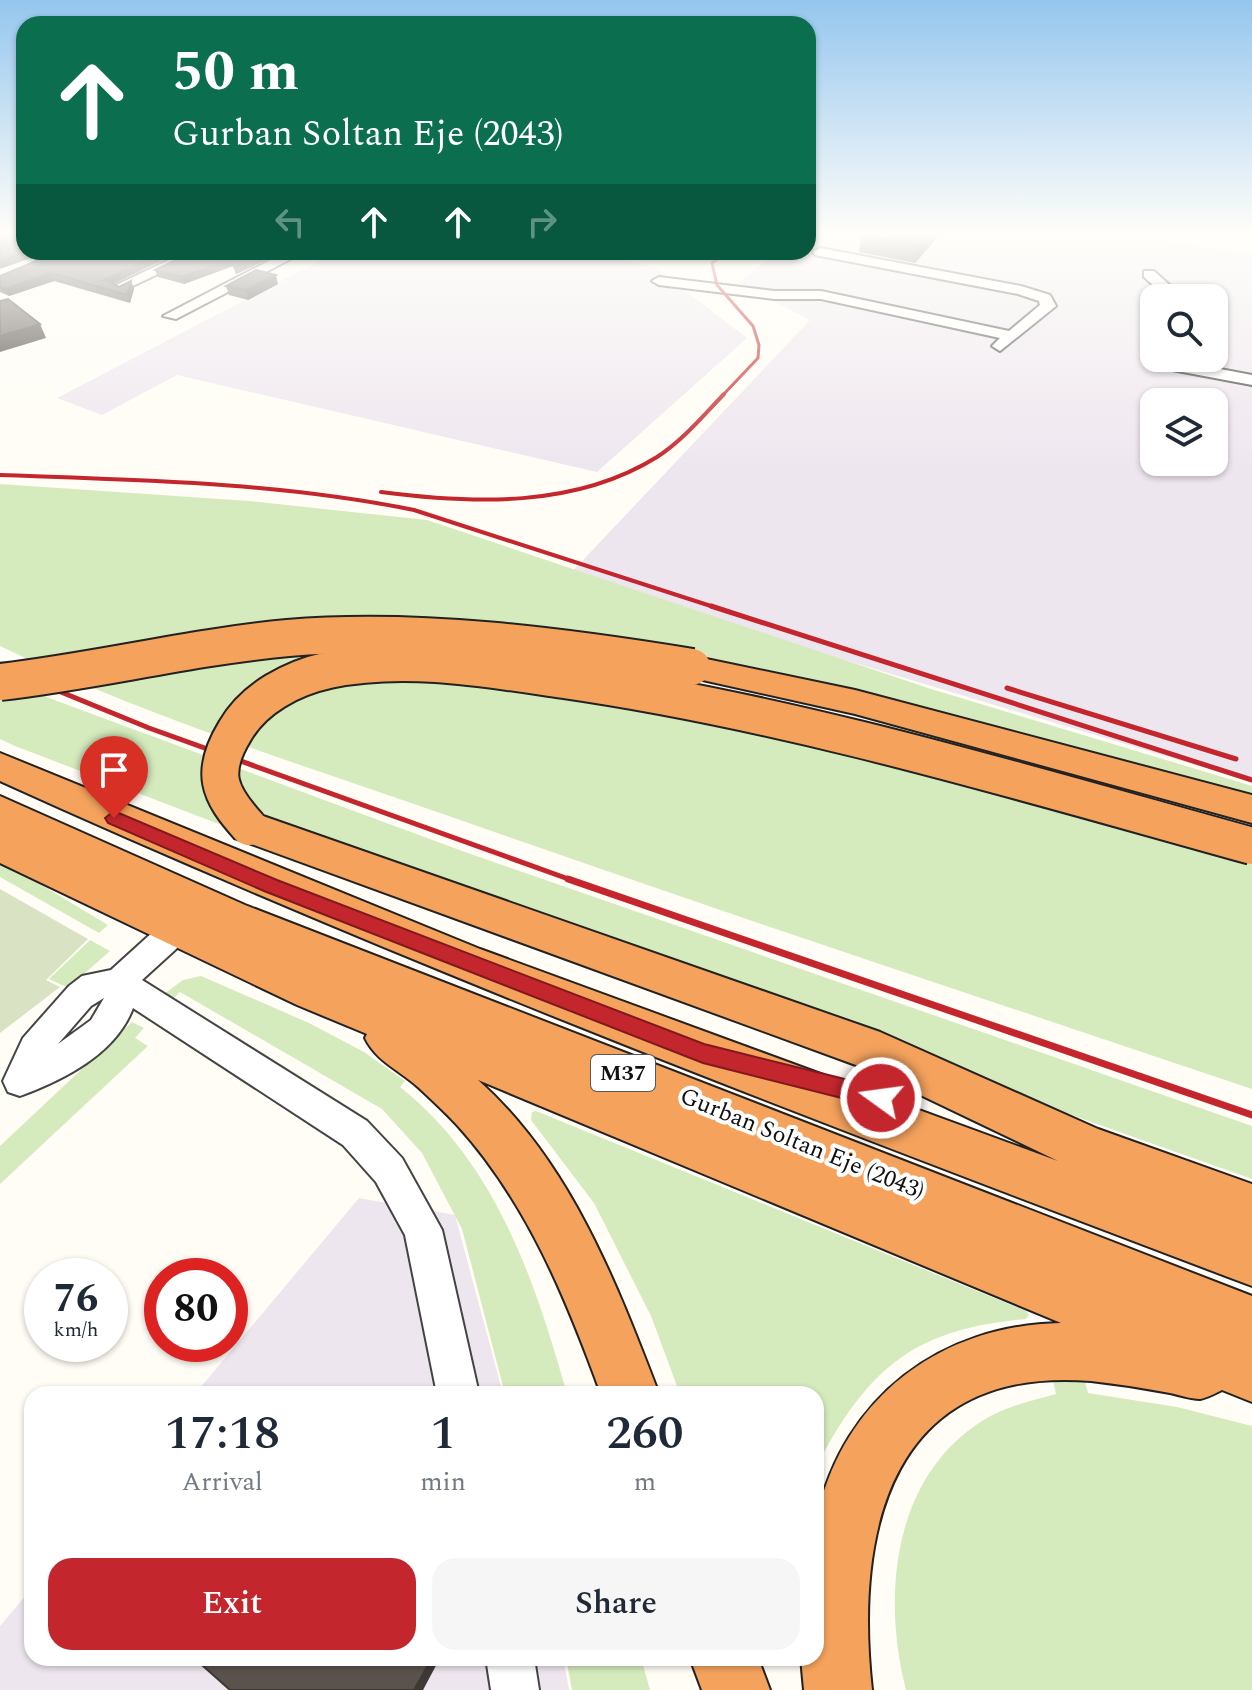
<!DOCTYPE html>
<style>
:root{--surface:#fff;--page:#f6f6f7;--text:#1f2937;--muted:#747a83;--accent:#c4262e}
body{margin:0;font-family:Spectral,serif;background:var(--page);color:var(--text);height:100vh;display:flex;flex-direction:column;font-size:30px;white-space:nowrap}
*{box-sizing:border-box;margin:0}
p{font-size:26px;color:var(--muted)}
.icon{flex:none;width:44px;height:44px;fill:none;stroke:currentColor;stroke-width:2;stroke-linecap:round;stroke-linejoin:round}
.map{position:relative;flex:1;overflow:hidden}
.sheet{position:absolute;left:24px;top:1386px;width:800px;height:280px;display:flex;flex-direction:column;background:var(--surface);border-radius:24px;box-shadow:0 2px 6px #0004}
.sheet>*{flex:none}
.top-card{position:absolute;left:16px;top:16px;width:800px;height:244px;border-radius:24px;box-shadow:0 2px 6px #0004;background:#0b6e4f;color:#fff;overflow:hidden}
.controls{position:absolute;left:1140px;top:284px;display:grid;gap:16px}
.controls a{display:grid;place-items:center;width:88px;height:88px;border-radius:16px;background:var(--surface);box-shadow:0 2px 6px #0004;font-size:40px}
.speed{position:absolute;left:24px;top:1258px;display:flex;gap:16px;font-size:40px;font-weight:700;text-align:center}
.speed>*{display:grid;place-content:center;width:104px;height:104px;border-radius:50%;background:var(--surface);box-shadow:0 2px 6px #0004;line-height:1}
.speed small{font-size:20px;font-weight:400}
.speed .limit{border:12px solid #d22;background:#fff;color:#111}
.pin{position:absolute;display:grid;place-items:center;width:68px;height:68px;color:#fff;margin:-82px -34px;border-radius:50% 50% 50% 0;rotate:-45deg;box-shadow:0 0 8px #0007}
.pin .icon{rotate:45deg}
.me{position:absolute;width:88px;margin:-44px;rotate:284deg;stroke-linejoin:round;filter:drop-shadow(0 0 6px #0008)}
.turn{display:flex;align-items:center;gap:28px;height:168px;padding:0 24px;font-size:36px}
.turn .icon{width:104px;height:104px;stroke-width:2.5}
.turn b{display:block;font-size:56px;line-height:68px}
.lanes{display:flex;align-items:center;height:76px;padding:0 24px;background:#0003;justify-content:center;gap:40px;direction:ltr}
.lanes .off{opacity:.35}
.eta{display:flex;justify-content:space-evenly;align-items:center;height:136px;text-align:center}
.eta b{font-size:48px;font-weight:600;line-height:56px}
.action{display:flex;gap:16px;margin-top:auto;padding:16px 24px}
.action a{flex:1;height:92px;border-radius:24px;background:var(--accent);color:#fff;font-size:32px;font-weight:600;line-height:92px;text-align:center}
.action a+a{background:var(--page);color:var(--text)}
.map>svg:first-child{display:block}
.industrial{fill:#eee6ef;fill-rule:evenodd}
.green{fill:#d5ebbd}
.cemetery{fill:#d9e3c4}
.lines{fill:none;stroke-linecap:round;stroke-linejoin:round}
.minor-casing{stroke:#444;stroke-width:4}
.highway-casing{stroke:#222;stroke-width:4}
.minor{fill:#fff;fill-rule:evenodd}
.highway{fill:#f5a25d;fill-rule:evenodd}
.rail-far3{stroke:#c4262e;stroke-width:3}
.rail-far2{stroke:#c4262e;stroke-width:4}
.rail-far1{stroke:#c4262e;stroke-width:5}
.rail{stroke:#c4262e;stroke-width:7}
.highway-bridge-casing{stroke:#222;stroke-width:40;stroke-linecap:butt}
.highway-bridge{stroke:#f5a25d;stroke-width:36}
.wall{fill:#4d4742}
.shaded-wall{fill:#3f3936}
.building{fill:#5a524d;stroke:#3f3936;stroke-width:2}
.route{fill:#c4262e;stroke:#7f191e;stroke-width:2}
.labels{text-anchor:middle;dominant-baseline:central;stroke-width:8;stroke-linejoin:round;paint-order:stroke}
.shield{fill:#fff;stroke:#585858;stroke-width:2}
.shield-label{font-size:22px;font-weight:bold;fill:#111}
.street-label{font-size:24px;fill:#111;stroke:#fff}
</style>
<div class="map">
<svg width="1252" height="1690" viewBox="0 0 1252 1690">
<rect width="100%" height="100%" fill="#fffdf5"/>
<!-- industrial -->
<g class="industrial">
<path d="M808 232H1103L1252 254V782L567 577 810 320 739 283 776 252H808ZM1154 298H1214V358H1154ZM1154 402H1214V462H1154Z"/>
<polygon points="337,252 587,252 654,267 747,338 597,472 177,375 102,415 57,398"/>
<polygon points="359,1198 455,1215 503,1394 195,1394"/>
<polygon points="32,1588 32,1658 563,1658 569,1690 0,1690 0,1626"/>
</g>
<!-- green -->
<g class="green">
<path d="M0 484 249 501 427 520 931 689 1252 786V799L688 656 672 702 1252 855V1089C982 998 712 909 443 814 294 762 142 715 0 646Z"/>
<polygon points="0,677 49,698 465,852 1252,1126 1252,1179 1066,1113 944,1059 818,1014 514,937 15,746 0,739"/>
<polygon points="0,860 108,925 99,933 0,877"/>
<polygon points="90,940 110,951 68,988 49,979"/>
<path d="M201 976 309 1023 364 1052 405 1081 400 1087C496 1163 535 1281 567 1394H505L462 1229 422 1153 382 1109 180 992 169 1003 160 997 183 980Z"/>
<polygon points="132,1022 144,1028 135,1038 148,1046 0,1184 0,1146"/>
<path d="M536 1111 1026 1311 1029 1315 1026 1319C912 1329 868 1369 816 1467V1394H680L651 1316 594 1203 531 1120 532 1112Z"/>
<path d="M1053 1380 1085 1381 1088 1393 1177 1407 1252 1426V1690H906C882 1597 892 1478 982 1421 1004 1407 1030 1401 1056 1394Z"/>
<polygon points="566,1658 641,1658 650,1690 572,1690"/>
</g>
<!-- cemetery -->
<polygon class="cemetery" points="0,889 88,939 46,980 60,987 0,1033"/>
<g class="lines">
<!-- minor casing -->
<g class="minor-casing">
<g id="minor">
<polygon points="820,248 1021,286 1050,295 1056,306 1000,351 992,346 1000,338 821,299 774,299 659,285 652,281 659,277 774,291 821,291 1009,331 1040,305 1039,301 1018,294 815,255 813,252"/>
<polygon points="186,252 205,252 122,291 110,288"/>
<polygon points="286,252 304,252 176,319 163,316"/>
<polygon points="1144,271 1154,271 1184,298 1168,298 1144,277"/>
<polygon points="1178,361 1252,375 1252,385 1172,370 1170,366"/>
<path d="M176 918 187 921 191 930 187 939 142 980 367 1121 402 1158 442 1230 479 1394H437L405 1235 376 1182 343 1145 133 1008C116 1054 63 1080 20 1096L8 1092 3 1081 23 1038 69 986 82 976 111 970 165 921ZM104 998 91 1020 58 1044 91 1006Z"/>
<polygon points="486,1658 534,1658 539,1690 491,1690"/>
</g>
</g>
<!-- highway casing -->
<g class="highway-casing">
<g id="highway">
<polygon points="692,656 855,690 1252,795 1252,823 855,714 680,675 675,667 680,659"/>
<path d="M0 753 480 949 1058 1161 864 1068 235 838 229 827 235 816 249 812 263 816 880 1032 1098 1129 1252 1184V1286C831 1127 410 967 0 781Z"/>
<path d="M0 796 245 905 1252 1296V1402L1222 1390C1216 1393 1207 1398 1200 1399 1191 1399 1179 1395 1170 1393 1144 1388 1118 1384 1091 1381 892 1365 854 1528 872 1690H804L801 1658H816C816 1621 809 1550 817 1517 844 1397 941 1325 1061 1323L478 1080C570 1162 616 1282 659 1394H601C566 1298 527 1202 457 1125 445 1112 431 1099 418 1087 399 1070 376 1061 365 1038L367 1034 297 1005 0 863Z"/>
<polygon points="690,1658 758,1658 770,1690 702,1690"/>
</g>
</g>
<!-- minor -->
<use href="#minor" class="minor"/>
<!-- highway -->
<use href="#highway" class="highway"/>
<!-- rail-far3 -->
<polyline class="rail-far3" points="722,396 758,358 759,345 753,326 717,285 712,263 728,252"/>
<!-- rail-far2 -->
<g class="rail-far2">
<path d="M0 475C139 480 277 482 414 510L717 608"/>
<path d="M381 492C473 504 575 508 657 457 682 441 703 416 724 394"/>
</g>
<!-- rail-far1 -->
<g class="rail-far1">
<polyline points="711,606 1252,780"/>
<polyline points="0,667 149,728 574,881"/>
<polyline points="1007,688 1236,759"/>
</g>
<!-- rail -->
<polyline class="rail" points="568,879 1252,1115"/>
<!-- highway-bridge casing -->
<g class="highway-bridge-casing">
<g id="highway-bridge">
<path d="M0 682C96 671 191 647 288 638 418 627 563 646 692 667"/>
<path d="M249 827C218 793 210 772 235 731 254 698 292 678 329 670 405 654 488 669 564 680 798 714 1024 783 1252 846"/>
</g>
</g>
<!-- highway-bridge -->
<use href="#highway-bridge" class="highway-bridge"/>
</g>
<!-- wall -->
<g class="wall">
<polygon points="865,232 942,232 915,263 859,252 861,235"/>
<polygon points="58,252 179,252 113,284 119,287 131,281 134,289 130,303 54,281 9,296 0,292 0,276"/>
<polygon points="193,252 283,252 236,274 233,266 184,284 158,277 155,270"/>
<polygon points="278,284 248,300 229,295 226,286"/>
</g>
<!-- shaded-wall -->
<g class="shaded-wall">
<polygon points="931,232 942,232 915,263 918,245"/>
<polygon points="25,252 48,252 0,269 0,261"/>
<polygon points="162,252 179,252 107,287 104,280"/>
<polygon points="266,252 283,252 236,274 234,267"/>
<polygon points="231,259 233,266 184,284 182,277"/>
<polygon points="51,273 54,281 9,296 5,289"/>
<polygon points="276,275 278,284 248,300 246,290"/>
<polygon points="131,281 134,289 130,303 127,295"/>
<polygon points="40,324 46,338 0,352 0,336"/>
<polygon points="432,1658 440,1658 423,1690 414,1690"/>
</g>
<!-- building -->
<g class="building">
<polygon points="0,232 24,232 24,252 25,252 0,261"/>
<polygon points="865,232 931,232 918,245 861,235"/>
<polygon points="58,252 162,252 104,280 119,287 131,281 127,295 51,273 5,289 0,286 0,276"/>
<polygon points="193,252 266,252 234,267 231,259 182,277 155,270"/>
<polygon points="256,270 276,275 246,290 226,286"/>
<polygon points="8,299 40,324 0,336 0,301"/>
<polygon points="194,1658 432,1658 414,1690 230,1690"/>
</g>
<!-- sky -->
<linearGradient id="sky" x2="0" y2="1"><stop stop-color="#95c6ee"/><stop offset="0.5" stop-color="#fffefa"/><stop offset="1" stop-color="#fffefa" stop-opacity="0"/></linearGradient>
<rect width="1252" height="468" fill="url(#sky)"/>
<!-- route -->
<polygon class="route" points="114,811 277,880 704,1044 881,1088 889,1091 892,1098 889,1105 881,1108 703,1063 264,891 108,823 105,818"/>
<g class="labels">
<!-- shield labels -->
<rect class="shield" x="591" y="1055" width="64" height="36" rx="6"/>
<g class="shield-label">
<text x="623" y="1073">M37</text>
</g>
<!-- street labels -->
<g class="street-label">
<text transform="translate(802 1144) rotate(22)">Gurban Soltan Eje (2043)</text>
</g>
</g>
</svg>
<div class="controls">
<a><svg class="icon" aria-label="search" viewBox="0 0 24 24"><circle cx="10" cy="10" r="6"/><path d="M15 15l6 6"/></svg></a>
<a><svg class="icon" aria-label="layers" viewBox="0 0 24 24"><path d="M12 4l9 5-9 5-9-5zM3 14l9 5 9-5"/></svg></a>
</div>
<div class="speed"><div>76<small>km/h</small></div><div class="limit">80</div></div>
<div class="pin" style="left:114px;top:818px;background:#d93025"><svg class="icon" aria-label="arrive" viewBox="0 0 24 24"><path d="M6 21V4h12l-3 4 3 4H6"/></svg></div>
<svg class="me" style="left:881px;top:1098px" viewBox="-20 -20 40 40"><circle r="17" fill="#c4262e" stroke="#fff" stroke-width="3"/><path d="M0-11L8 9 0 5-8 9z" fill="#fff"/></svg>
<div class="top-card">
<div class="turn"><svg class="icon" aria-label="ahead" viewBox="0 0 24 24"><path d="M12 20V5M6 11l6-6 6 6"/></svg><div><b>50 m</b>Gurban Soltan Eje (2043)</div></div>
<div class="lanes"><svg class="icon off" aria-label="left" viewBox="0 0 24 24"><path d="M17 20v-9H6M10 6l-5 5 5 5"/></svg><svg class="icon" aria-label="ahead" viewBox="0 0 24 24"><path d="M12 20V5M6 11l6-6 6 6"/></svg><svg class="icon" aria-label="ahead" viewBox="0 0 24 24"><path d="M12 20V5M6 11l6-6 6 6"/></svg><svg class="icon off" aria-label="right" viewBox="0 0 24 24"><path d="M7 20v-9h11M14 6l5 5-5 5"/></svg></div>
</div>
<section class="sheet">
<div class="eta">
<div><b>17:18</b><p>Arrival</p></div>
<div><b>1</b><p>min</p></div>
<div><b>260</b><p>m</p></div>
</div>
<div class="action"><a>Exit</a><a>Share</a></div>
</section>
</div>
